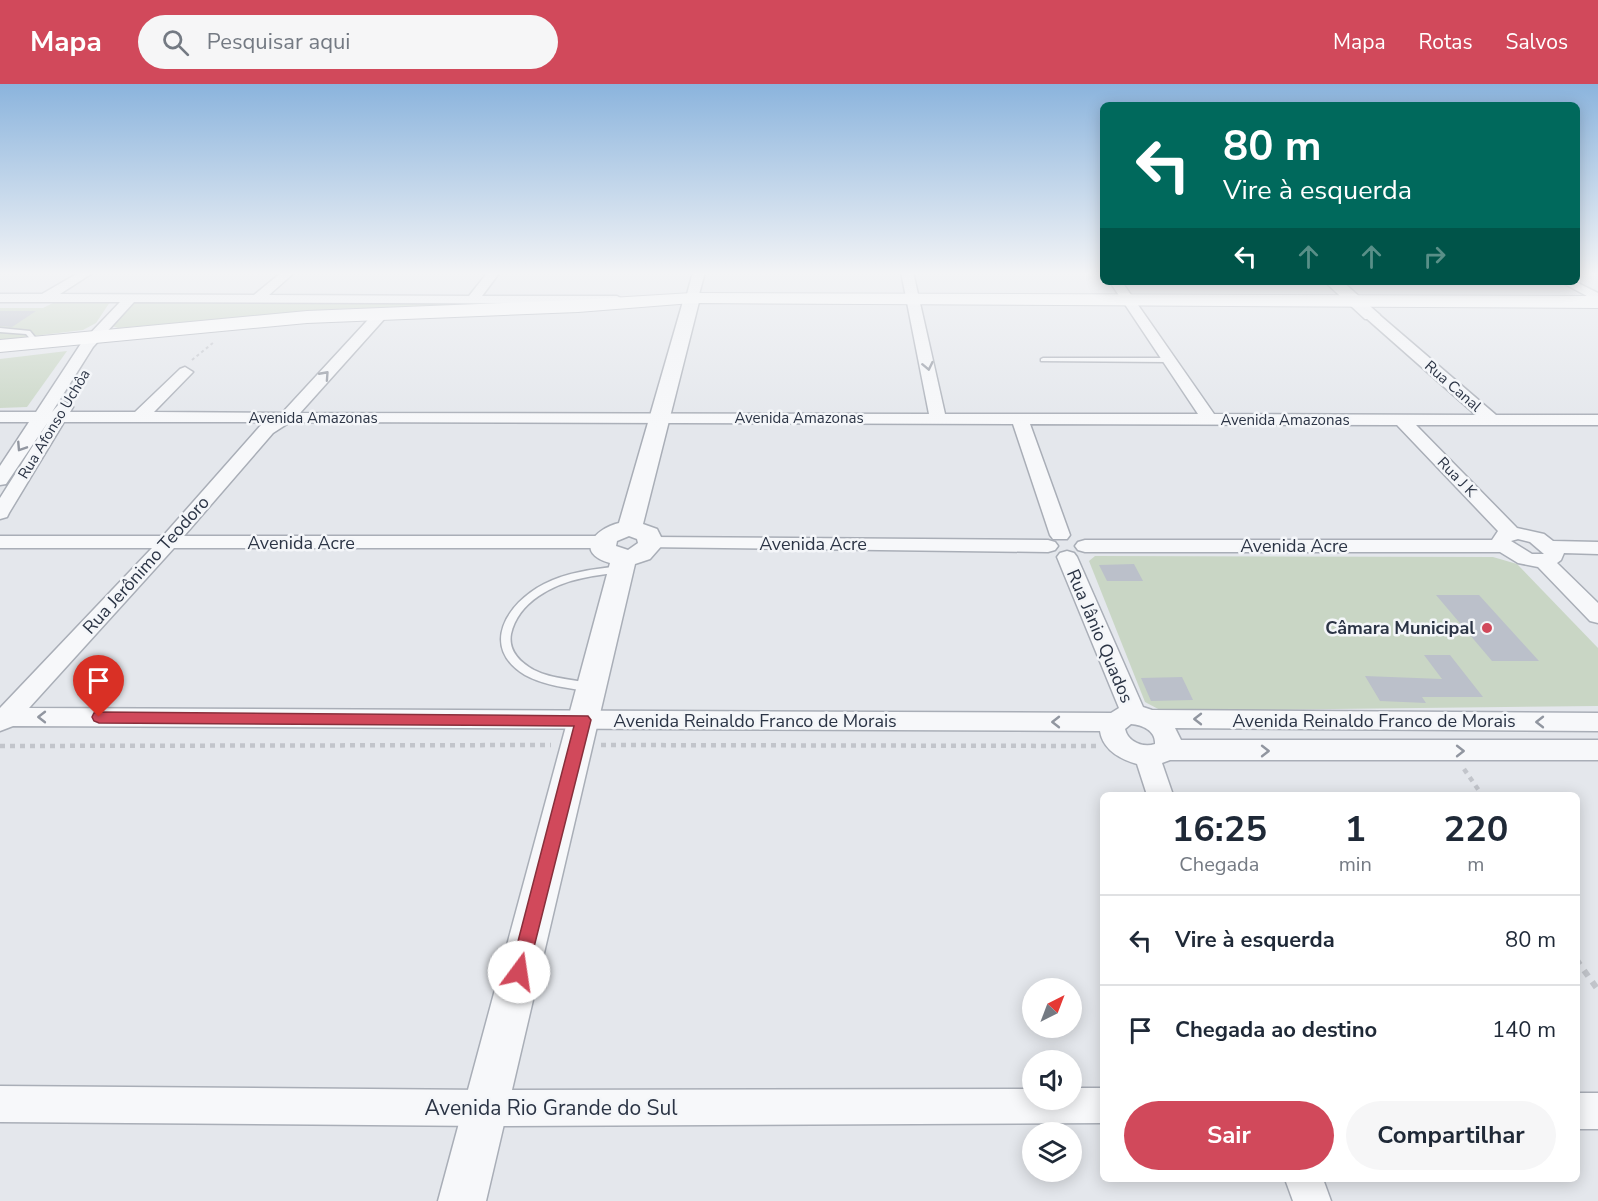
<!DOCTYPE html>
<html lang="pt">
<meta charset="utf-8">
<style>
:root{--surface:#fff;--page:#f6f6f7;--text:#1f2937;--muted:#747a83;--line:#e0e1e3;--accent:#d1495b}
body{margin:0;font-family:"Nunito Sans",sans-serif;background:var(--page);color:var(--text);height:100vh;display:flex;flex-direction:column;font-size:22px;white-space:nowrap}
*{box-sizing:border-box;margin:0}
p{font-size:20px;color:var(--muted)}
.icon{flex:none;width:33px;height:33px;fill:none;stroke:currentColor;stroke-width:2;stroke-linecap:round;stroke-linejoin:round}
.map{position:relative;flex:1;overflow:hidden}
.details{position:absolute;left:1100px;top:708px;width:480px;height:390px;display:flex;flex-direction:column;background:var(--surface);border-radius:9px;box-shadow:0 3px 15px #0003}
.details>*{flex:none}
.guide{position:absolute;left:1100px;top:18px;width:480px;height:183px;border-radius:9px;box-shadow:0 3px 15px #0003;background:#00695c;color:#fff;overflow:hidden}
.needle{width:39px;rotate:42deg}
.tools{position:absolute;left:1022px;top:894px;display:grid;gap:12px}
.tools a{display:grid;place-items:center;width:60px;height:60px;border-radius:50%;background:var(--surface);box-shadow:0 3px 15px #0003;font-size:30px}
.pin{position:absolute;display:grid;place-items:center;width:51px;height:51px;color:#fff;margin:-62px -26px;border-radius:50% 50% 50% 0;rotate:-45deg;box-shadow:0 0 6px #0007}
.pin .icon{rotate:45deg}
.me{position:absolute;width:66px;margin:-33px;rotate:14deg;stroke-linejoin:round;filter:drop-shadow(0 0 4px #0008)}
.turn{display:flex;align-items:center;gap:21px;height:126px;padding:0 24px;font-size:27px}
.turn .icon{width:78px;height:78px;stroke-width:2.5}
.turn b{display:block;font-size:42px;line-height:51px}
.lanes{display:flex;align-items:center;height:57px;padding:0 24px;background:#0003;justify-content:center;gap:30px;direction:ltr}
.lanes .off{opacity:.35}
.eta{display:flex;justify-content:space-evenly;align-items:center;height:102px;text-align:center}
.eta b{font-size:36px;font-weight:700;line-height:42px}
.primary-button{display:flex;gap:12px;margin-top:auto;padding:12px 24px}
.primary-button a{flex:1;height:69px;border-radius:36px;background:var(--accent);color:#fff;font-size:24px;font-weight:700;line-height:69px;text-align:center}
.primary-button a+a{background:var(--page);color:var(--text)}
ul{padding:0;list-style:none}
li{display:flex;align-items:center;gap:18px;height:90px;padding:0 24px;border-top:2px solid var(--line)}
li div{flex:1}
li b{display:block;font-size:22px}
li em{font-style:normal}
header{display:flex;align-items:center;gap:36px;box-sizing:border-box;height:84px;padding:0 30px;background:var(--accent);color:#fff}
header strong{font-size:28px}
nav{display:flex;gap:33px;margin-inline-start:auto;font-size:21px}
.search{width:420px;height:54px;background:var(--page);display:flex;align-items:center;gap:15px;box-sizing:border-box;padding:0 21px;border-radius:33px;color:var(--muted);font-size:22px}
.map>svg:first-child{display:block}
.green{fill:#c9d6c5}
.building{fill:#bbc0ca}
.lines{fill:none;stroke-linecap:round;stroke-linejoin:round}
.service-casing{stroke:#a9aeb7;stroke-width:3}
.minor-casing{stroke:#a9aeb7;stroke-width:3}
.tertiary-casing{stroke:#a9aeb7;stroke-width:3}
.secondary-casing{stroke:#a9aeb7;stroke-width:2}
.path-far2{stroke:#c2c5cb;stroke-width:2;stroke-dasharray:3 3;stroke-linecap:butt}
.path-far1{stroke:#c2c5cb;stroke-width:4.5;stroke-dasharray:5 5;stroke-linecap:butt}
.path{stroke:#c2c5cb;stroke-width:6;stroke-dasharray:7 7;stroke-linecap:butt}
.service{fill:#f7f8fa;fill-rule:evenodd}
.minor{fill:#f7f8fa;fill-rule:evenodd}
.tertiary{fill:#f7f8fa;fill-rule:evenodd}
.secondary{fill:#fff;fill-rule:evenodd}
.oneway{stroke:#9196a0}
.route{fill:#d1495b;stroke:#882f3b;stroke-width:1.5}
.poi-dot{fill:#d1495b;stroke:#f4f6f9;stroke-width:2}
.labels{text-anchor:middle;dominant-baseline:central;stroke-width:5;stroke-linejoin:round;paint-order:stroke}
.far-street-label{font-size:15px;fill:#2b3445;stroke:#f4f6f9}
.street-label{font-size:18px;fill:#2b3445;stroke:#f4f6f9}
.poi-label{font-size:18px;font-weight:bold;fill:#2b3445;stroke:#f4f6f9;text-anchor:end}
.near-street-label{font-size:21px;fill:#2b3445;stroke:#f4f6f9}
</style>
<header>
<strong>Mapa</strong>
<div class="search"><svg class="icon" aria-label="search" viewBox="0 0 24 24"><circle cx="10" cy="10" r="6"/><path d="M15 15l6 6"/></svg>Pesquisar aqui</div>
<nav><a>Mapa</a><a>Rotas</a><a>Salvos</a></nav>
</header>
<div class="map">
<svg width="1598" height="1117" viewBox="0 0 1598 1117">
<rect width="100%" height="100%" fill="#e4e7ec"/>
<!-- green -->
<g class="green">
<polygon points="145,216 561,218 338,225 118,244 112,242 131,219"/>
<polygon points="57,217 110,218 96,239 83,246 0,256 0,224 43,224"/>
<polygon points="67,267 27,323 0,324 0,275"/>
<polygon points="1095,472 1493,473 1517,480 1598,564 1598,622 1162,627 1145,618 1089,477"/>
</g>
<!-- building -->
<g class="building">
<polygon points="0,227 36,227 12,243 0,242"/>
<polygon points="1134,480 1143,497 1107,497 1099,481"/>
<polygon points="1436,511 1479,511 1539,577 1492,577"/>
<polygon points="1424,571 1450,571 1483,613 1422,613 1426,619 1380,617 1365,592 1442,595"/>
<polygon points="1182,593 1193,616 1151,617 1141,594"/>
</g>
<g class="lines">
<!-- service casing -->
<g class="service-casing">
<g id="service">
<polygon points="0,244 30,247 39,258 34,259 26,250 0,248"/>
<polygon points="1043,274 1167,274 1170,276 1167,278 1041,277 1041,275"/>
<path d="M620 482 625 485 623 487C610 490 596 491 583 494 553 500 518 518 511 550 508 567 520 578 534 586 553 596 576 595 596 601L598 604 596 607 592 608C570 604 545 602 525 591 479 563 507 519 544 500 567 488 595 485 620 482Z"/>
</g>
</g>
<!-- minor casing -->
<g class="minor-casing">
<g id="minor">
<path d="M80 188H94L60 210 254 211 282 188H295L269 211 469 212 488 188H500L482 212H617L624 216 617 220 134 218 93 263 52 328 59 320 65 318 73 323 70 328H135L180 285 185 283 193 288 154 328 282 329 377 226 382 225 389 229 387 232 300 329 929 330 901 188H913L945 330H1198L1110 198H1122L1214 330 1476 331 1366 234 1364 231 1366 228H1376L1496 331H1598V341H1416L1517 444 1544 450 1553 457 1598 458V470L1564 469 1561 476 1557 479 1598 519V539L1590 537 1538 483 1518 479 1500 468H1085L1078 466 1075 462 1078 458 1085 456H1492L1498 447 1397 341 1030 340 1070 451 1067 455H1053L1050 451 1013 340 290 338 273 349 184 452H602L609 454 612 458 609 462 602 464H174L29 624 1111 629 1119 624 1057 473 1060 469 1067 467 1074 469 1077 473 1143 623 1152 626 1598 629V647L1175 644 1181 656H1598V676H1170L1162 679 1173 711H1147L1137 680C1120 675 1103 666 1100 647L13 642 0 647V624L152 464H0V452H163L261 341 267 338H64L9 429 7 433 0 435V414L48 338 6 400 0 401V382L29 338H0V328H36L82 258 120 218H0V210H42ZM1518 455 1530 458 1544 470H1532L1511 457ZM1131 640C1143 641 1156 647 1155 660 1143 664 1128 658 1125 645Z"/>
<polygon points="693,188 705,188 698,214 692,218 686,214"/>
<polygon points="1561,198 1576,198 1598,209 1598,218"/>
<polygon points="651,453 1048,456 1055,458 1058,462 1055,466 1048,468 644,463 641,459 644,455"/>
<polygon points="0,1002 485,1006 1032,1005 1032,1016 1071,1016 1071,1004 1102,1004 1102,1039 485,1042 0,1038"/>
<rect x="1576" y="1009" width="22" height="36"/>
<polygon points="1285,1095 1323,1095 1331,1117 1293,1117"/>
</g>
</g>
<!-- tertiary casing -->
<g class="tertiary-casing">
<g id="tertiary">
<polygon points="1325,198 1343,198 1380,231 1377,235 1365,235"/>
<path d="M692 209 700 214 643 440 657 445 664 459 650 475 635 480 486 1117H438L610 479C574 469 594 445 619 439L684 214ZM629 452 637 455 638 459 628 466 616 462 617 457Z"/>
</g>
</g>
<!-- secondary casing -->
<g class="secondary-casing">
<polygon id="secondary" points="692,209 1598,212 1598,224 692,219 578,228 307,239 0,268 0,256 307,227 578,216"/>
</g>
<!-- path-far2 -->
<polyline class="path-far2" points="192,276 214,258"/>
<!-- path-far1 -->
<g class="path-far1">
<polyline points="601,661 1097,662"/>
<polyline points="0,662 551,661"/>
<polyline points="1464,685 1482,711"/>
</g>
<!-- path -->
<polyline class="path" points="1576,875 1598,906"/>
<!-- service -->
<use href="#service" class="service"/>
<!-- minor -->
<use href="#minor" class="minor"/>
<!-- tertiary -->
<use href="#tertiary" class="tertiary"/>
<!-- secondary -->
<use href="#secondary" class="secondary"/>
</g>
<!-- one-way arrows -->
<defs><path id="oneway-chevron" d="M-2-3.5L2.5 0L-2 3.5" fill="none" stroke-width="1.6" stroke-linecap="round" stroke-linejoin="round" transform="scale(1.5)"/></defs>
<g class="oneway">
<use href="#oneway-chevron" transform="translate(928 282) rotate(78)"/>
<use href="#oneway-chevron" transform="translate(325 291) rotate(-48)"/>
<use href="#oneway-chevron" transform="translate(21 363) rotate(123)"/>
<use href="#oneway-chevron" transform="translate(42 633) rotate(-180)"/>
<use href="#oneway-chevron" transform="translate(1198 635) rotate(-180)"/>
<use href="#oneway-chevron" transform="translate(1056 638) rotate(-180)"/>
<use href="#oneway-chevron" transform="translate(1540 638) rotate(-180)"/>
<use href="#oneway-chevron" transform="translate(1265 667)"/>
<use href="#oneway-chevron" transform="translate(1460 667)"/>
</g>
<!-- sky -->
<linearGradient id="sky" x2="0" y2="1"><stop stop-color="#8bb4dd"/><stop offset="0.55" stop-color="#f3f4f6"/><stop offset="1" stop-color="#f3f4f6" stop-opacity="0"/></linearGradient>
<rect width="1598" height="344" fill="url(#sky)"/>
<!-- route -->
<polygon class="route" points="99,628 588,632 591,636 526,895 519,897 513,895 510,888 574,642 99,639 94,637 92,633 94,629"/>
<!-- markers -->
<circle class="poi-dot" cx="1487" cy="544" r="6"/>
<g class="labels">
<!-- far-street labels -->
<g class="far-street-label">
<text transform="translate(1453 302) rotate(41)">Rua Canal</text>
<text x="313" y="334">Avenida Amazonas</text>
<text x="799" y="334">Avenida Amazonas</text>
<text x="1285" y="336">Avenida Amazonas</text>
<text transform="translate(54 340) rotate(-59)">Rua Afonso Uchôa</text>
<text transform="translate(1457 393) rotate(46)">Rua J K</text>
</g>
<!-- street labels -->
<g class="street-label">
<text x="301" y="459">Avenida Acre</text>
<text x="813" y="460">Avenida Acre</text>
<text x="1294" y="462">Avenida Acre</text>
<text transform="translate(146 481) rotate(-48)">Rua Jerônimo Teodoro</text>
<text transform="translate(1100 552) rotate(67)">Rua Jânio Quados</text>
<text x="755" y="637">Avenida Reinaldo Franco de Morais</text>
<text x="1374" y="637">Avenida Reinaldo Franco de Morais</text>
</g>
<!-- poi labels -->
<g class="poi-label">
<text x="1475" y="544">Câmara Municipal</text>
</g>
<!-- near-street labels -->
<g class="near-street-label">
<text x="551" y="1024">Avenida Rio Grande do Sul</text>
</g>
</g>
</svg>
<div class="tools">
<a><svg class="needle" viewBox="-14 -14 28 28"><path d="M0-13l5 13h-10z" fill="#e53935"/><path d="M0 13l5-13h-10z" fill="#747a83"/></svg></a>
<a><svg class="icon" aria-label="sound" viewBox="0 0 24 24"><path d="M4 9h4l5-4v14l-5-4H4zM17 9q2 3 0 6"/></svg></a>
<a><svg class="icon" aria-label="layers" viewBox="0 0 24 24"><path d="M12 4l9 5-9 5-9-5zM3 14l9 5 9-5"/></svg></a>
</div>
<div class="pin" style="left:99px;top:633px;background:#d93025"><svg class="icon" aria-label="arrive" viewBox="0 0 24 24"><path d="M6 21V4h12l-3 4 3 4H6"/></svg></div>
<svg class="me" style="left:519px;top:888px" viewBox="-20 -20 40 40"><circle r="19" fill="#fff"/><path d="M0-13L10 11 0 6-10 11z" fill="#d1495b"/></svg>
<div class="guide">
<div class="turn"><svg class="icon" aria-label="left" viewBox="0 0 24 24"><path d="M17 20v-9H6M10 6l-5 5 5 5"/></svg><div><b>80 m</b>Vire à esquerda</div></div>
<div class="lanes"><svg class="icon" aria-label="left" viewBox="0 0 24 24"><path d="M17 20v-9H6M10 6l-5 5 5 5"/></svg><svg class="icon off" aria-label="ahead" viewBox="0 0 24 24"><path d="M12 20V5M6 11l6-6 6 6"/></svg><svg class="icon off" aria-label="ahead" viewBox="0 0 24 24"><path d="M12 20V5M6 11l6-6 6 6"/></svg><svg class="icon off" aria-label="right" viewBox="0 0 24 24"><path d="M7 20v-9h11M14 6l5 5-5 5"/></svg></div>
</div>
<section class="details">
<div class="eta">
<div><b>16:25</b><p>Chegada</p></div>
<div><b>1</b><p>min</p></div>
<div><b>220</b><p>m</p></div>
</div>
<ul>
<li><svg class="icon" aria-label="left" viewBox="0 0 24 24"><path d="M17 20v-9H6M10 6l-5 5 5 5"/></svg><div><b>Vire à esquerda</b></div><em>80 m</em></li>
<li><svg class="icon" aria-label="arrive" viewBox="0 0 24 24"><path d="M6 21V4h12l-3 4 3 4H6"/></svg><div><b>Chegada ao destino</b></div><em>140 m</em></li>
</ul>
<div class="primary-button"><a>Sair</a><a>Compartilhar</a></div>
</section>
</div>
